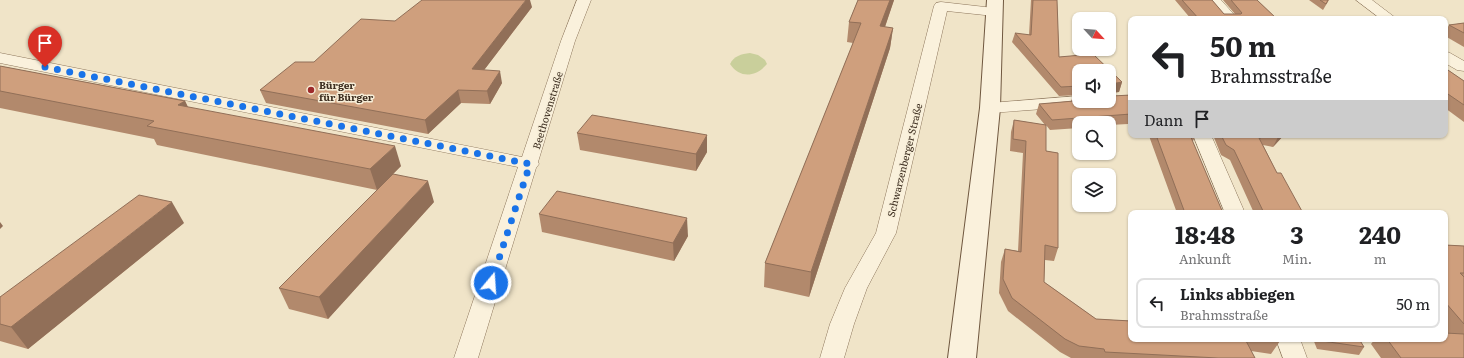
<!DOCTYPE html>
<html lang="de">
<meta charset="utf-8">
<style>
:root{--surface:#fff;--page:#f6f6f6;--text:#202124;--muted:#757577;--line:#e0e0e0}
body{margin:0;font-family:Literata,serif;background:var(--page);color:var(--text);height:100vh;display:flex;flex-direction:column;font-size:15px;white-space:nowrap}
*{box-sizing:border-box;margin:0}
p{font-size:13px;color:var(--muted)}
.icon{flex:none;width:22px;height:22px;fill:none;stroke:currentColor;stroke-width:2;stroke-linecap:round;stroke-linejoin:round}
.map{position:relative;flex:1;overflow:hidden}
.details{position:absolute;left:1128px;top:210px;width:320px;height:132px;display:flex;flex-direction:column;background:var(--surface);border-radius:8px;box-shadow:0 1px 3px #0004}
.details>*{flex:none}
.guide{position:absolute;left:1128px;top:16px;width:320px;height:122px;border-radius:8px;box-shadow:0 1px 3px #0004;background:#fff;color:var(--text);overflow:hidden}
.needle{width:26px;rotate:116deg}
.tools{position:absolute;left:1072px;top:12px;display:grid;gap:8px}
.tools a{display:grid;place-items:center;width:44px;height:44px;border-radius:8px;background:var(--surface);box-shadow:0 1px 3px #0004;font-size:20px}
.pin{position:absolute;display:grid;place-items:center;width:34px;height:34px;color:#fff;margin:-41px -17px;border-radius:50% 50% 50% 0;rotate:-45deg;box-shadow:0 0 4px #0007}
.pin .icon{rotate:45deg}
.me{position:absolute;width:44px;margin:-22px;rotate:18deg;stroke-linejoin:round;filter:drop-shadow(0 0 3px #0008)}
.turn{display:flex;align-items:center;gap:14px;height:84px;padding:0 16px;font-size:18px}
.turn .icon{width:52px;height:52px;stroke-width:2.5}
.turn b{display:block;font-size:28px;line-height:34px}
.then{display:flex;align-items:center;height:38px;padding:0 16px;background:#0003;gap:8px;font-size:15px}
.eta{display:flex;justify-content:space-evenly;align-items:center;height:68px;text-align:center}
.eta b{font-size:24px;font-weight:700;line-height:28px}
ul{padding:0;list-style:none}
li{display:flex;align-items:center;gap:12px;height:50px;margin:0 8px 6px;padding:0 8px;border:2px solid var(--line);border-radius:8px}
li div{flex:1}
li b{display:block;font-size:15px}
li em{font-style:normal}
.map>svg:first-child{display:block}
.green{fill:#c9cf9b}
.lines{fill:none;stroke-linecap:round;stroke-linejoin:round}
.minor-casing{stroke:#8d765c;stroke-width:1}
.secondary-casing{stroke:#6f573f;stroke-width:2}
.minor{fill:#faf1dc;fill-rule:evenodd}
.secondary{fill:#faf1dc;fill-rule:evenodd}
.wall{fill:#b2896c}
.shaded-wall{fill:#916f58}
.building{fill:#cf9f7d;stroke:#916f58}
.route{stroke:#1a73e8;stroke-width:7;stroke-dasharray:0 12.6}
.poi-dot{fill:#9e2a2b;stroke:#f7eed8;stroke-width:1.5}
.labels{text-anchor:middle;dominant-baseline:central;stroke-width:3;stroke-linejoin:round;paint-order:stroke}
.poi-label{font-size:10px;font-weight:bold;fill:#3d2e20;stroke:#f7eed8;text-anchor:start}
.street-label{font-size:10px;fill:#3d2e20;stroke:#f7eed8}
</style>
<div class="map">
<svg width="1464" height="358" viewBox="0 0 1464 358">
<rect width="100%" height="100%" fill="#f0e4c8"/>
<!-- green -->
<path class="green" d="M750 53 758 55 765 60 767 64C756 77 740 79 730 64 734 56 741 54 750 53Z"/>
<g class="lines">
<!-- minor casing -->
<g class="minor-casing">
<g id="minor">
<polygon points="577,0 591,0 575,41 538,162 539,164 536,168 478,358 454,358 518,167 0,63 0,53 522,157 561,41"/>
<polygon points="1206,0 1221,0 1238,19 1223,19"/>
<polygon points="1356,0 1372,0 1397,19 1381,19"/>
<polygon points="941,2 994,8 999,9 1001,12 999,15 994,16 947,11 896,233 867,288 854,324 844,358 820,358 830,324 845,288 876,233 934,6 936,3"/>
<polygon points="1445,51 1450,53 1464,61 1464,71 1457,70 1445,63"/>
<polygon points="1079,96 1079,101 1091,101 1089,105 1083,106 990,113 984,112 982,108 984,104 990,103"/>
<polygon points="1193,135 1211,135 1245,213 1225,213"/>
<polygon points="1276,339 1300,339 1307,358 1283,358"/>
</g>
</g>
<!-- secondary casing -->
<g class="secondary-casing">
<polygon id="secondary" points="987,0 1003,0 1000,108 976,358 948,358 980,108"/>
</g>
<!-- minor -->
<use href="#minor" class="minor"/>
<!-- secondary -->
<use href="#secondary" class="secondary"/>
</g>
<!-- wall -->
<g class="wall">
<polygon points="858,0 894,0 885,27 893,28 890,48 809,297 764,287 765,263 853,43 847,42 849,22"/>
<polygon points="1031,0 1057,0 1059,57 1093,54 1122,82 1119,92 1110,93 1109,95 1112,96 1131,95 1131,127 1128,124 1109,125 1109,123 1079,123 1079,128 1050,130 1046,125 1046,151 1058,153 1058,248 1054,261 1045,260 1044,282 1096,319 1131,321 1131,339 1279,339 1280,341 1271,354 1251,351 1255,358 1071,358 1060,352 1008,311 999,293 1001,262 1005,249 1018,251 1023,153 1010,151 1011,132 1014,120 1045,125 1036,114 1039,104 1071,101 1072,99 1079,99 1079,101 1109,101 1109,71 1079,71 1079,95 1059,96 1012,42 1015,33 1029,35"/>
<polygon points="1175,0 1212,0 1224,14 1235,14 1223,0 1257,0 1277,19 1191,19"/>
<polygon points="1309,0 1329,0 1323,10"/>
<polygon points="532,7 484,70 502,83 490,104 461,103 428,134 266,103 260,90 395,21"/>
<polygon points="1464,23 1464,47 1445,36 1445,32 1449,25"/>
<polygon points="0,66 185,101 188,107 401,166 377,190 157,145 154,139 0,108"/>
<polygon points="1445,68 1464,81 1464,122 1445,108"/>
<polygon points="577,133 707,135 707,152 696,171 580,150"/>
<polygon points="1138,135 1196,135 1193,141 1192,141 1223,213 1177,213 1149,136"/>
<polygon points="1213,135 1284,135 1273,147 1263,145 1277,173 1303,213 1254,213 1230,160 1221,155"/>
<polygon points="434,202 328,319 289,309 279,288"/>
<polygon points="539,214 688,236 674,261 542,232"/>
<polygon points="184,223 28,349 0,341 0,297"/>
<polygon points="1445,245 1464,246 1464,358 1381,358 1371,344 1375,339 1445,339 1449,334 1445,329"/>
<polygon points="1313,339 1359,339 1364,347 1359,355 1317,349"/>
</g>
<!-- shaded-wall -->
<g class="shaded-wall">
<polygon points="526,0 530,0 532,7 475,82 472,69"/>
<polygon points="890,0 894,0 878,47 880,26"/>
<polygon points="893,28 890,48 809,297 811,272"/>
<polygon points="500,71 502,83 490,104 487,91"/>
<polygon points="1122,82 1119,92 1110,93 1111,84"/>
<polygon points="458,90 461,103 428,134 425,120"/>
<polygon points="185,101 194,120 178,105"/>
<polygon points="707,135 707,152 696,171 696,154"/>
<polygon points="1280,135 1284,135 1273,147 1278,137"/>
<polygon points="395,146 401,166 377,190 370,169"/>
<polygon points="428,181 434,202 328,319 319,297"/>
<polygon points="172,202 184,223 28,349 11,327"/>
<polygon points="687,218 688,236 674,261 673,243"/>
<polygon points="0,222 3,226 0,229"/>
</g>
<!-- building -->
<g class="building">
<polygon points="422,0 526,0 472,69 500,71 487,91 458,90 425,120 260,90 295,62 314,62 361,19 395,21"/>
<polygon points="858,0 890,0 880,26 893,28 811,272 765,263 861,23 849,22"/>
<polygon points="1033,0 1057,0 1059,57 1093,54 1122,82 1111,84 1111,90 1109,90 1109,71 1079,71 1079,86 1061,87 1015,33 1031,35"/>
<polygon points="1182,0 1212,0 1224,14 1241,14 1242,13 1231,0 1257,0 1277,19 1199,19"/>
<polygon points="1320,0 1328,0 1326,4"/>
<polygon points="1464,23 1464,33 1449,25"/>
<polygon points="0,66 185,101 178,105 395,146 370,169 147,126 154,121 0,91"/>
<polygon points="1445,68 1464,81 1464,105 1445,92"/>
<polygon points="1109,95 1112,96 1131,95 1131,114 1052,120 1039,104 1074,101 1072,99 1079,99 1079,101 1109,101"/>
<polygon points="592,115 707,135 696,154 577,133"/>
<polygon points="1014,120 1046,125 1046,151 1058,153 1058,248 1045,245 1044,282 1096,319 1131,321 1131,339 1245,339 1255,358 1218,358 1105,352 1104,349 1079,346 1065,339 1012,298 1003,279 1005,249 1021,252 1026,141 1013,139"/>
<polygon points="1156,135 1190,135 1223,213 1185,213"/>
<polygon points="1221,135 1259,135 1261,138 1259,138 1277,173 1281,173 1303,213 1264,213 1234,150 1226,145"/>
<polygon points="1260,135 1280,135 1278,137"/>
<polygon points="393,174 428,181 319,297 279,288"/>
<polygon points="557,191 687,218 673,243 539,214"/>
<polygon points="139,195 172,202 11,327 0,324 0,297"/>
<polygon points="1445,245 1464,246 1464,273 1460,273 1464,277 1464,324 1445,302"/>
<polygon points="1445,333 1464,334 1464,358 1401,358 1387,339 1445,339"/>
<polygon points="1268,339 1279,339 1280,341"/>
<polygon points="1321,339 1359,339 1364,347 1322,341"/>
</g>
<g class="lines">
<!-- route -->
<polyline class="route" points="45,67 530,164 491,283"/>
</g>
<!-- markers -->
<circle class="poi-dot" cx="311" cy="90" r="4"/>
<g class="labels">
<!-- poi labels -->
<g class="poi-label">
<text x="319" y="84">Bürger<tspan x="319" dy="12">für Bürger</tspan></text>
</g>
<!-- street labels -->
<g class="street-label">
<text transform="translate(547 110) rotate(-73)">Beethovenstraße</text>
<text transform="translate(904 160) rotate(-76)">Schwarzenberger Straße</text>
</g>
</g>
</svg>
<div class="tools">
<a><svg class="needle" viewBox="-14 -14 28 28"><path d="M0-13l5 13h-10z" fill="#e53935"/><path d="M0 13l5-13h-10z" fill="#757577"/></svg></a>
<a><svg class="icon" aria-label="sound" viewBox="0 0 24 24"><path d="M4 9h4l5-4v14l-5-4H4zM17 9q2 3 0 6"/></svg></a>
<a><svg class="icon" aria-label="search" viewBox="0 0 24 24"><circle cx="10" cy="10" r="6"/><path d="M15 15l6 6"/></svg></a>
<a><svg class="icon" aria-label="layers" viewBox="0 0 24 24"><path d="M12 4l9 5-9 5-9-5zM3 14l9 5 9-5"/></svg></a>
</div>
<div class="pin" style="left:45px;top:67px;background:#d93025"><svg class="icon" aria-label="arrive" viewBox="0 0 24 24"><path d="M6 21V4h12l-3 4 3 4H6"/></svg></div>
<svg class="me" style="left:491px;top:283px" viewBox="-20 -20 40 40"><circle r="17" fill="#1a73e8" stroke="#fff" stroke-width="3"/><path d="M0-11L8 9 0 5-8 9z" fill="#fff"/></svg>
<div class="guide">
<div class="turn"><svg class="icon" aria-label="left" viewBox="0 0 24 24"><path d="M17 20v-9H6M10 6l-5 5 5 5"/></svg><div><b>50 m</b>Brahmsstraße</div></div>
<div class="then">Dann<svg class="icon" aria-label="arrive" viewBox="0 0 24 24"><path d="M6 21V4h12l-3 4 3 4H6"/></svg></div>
</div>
<section class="details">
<div class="eta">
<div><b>18:48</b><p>Ankunft</p></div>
<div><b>3</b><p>Min.</p></div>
<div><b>240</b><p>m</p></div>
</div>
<ul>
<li><svg class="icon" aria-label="left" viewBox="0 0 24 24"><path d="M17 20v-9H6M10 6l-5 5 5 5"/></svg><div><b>Links abbiegen</b><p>Brahmsstraße</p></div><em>50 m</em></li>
</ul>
</section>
</div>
